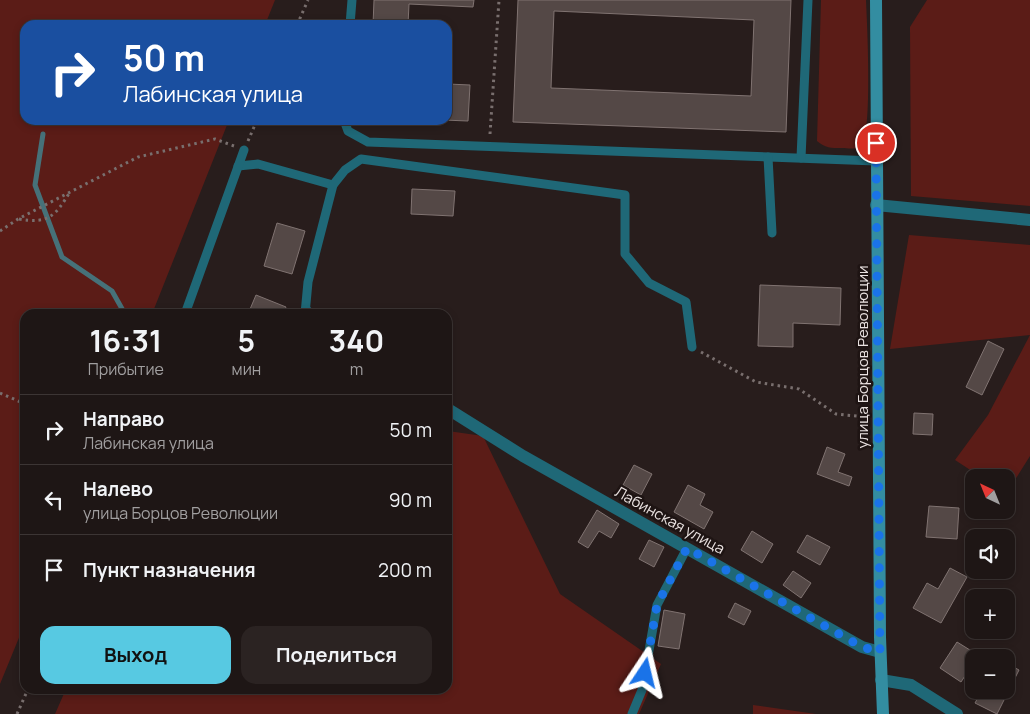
<!DOCTYPE html>
<html lang="ru">
<meta charset="utf-8">
<style>
:root{--surface:#1e1615;--page:#2b2322;--text:#f1f3f6;--muted:#a19fa0;--line:#3c3534;--accent:#57c9e2}
body{margin:0;font-family:Manrope,sans-serif;background:var(--page);color:var(--text);height:100vh;display:flex;flex-direction:column;font-size:19px;white-space:nowrap}
*{box-sizing:border-box;margin:0}
p{font-size:16px;color:var(--muted)}
.icon{flex:none;width:28px;height:28px;fill:none;stroke:currentColor;stroke-width:2;stroke-linecap:round;stroke-linejoin:round}
.map{position:relative;flex:1;overflow:hidden}
.details{position:absolute;left:20px;top:309px;width:432px;height:385px;display:flex;flex-direction:column;background:var(--surface);border-radius:15px;box-shadow:0 2px 8px #0003,0 0 0 1px var(--line)}
.details>*{flex:none}
.hud{position:absolute;left:20px;top:20px;width:432px;height:105px;border-radius:15px;box-shadow:0 2px 8px #0003,0 0 0 1px var(--line);background:#1a4fa0;color:#fff;overflow:hidden}
.needle{width:32px;rotate:317deg}
.buttons{position:absolute;left:965px;top:469px;display:grid;gap:10px}
.buttons a{display:grid;place-items:center;width:50px;height:50px;border-radius:10px;background:var(--surface);box-shadow:0 2px 8px #0003,0 0 0 1px var(--line);font-size:25px}
.pin{position:absolute;display:grid;place-items:center;width:42px;height:42px;color:#fff;margin:-21px;border:2px solid #fff;border-radius:50%;box-shadow:0 1px 5px #0007}
.me{position:absolute;width:55px;margin:-28px;rotate:10deg;stroke-linejoin:round;filter:drop-shadow(0 0 4px #0008)}
.turn{display:flex;align-items:center;gap:18px;height:105px;padding:0 20px;font-size:22px}
.turn .icon{width:65px;height:65px;stroke-width:2.5}
.turn b{display:block;font-size:35px;line-height:42px}
.eta{display:flex;justify-content:space-evenly;align-items:center;height:85px;text-align:center}
.eta b{font-size:30px;font-weight:700;line-height:35px}
.primary-button{display:flex;gap:10px;margin-top:auto;padding:10px 20px}
.primary-button a{flex:1;height:58px;border-radius:15px;background:var(--accent);color:#111;font-size:20px;font-weight:700;line-height:58px;text-align:center}
.primary-button a+a{background:var(--page);color:var(--text)}
ul{padding:0;list-style:none}
li{display:flex;align-items:center;gap:15px;height:70px;padding:0 20px;border-top:1px solid var(--line)}
li div{flex:1}
li b{display:block;font-size:19px}
li em{font-style:normal}
.map>svg:first-child{display:block}
.green{fill:#5b1c17}
.lines{fill:none;stroke-linecap:round;stroke-linejoin:round}
.stream{stroke:#467179;stroke-width:5}
.building{fill:#544846;stroke:#807371;fill-rule:evenodd}
.path{stroke:#796f6e;stroke-width:3;stroke-dasharray:2.5 4;stroke-linecap:butt}
.lane{stroke:#1f6877;stroke-width:9}
.street{stroke:#1f6877;stroke-width:12}
.secondary{stroke:#338da1;stroke-width:12}
.route{stroke:#1a73e8;stroke-width:9;stroke-dasharray:0 16.2}
.labels{text-anchor:middle;dominant-baseline:central;stroke-width:5;stroke-linejoin:round;paint-order:stroke}
.street-label{font-size:15px;fill:#eae2e1;stroke:#1e1413}
</style>
<div class="map">
<svg width="1030" height="714" viewBox="0 0 1030 714">
<rect width="100%" height="100%" fill="#281d1c"/>
<!-- green -->
<g class="green">
<polygon points="0,0 275,0 265,25 25,25 25,120 229,120 152,314 25,314 25,623 0,684"/>
<path d="M821 0H866C867 22 873 135 861 146 856 150 847 148 842 148 831 148 825 148 817 141Z"/>
<polygon points="927,0 1030,0 1030,206 911,196 910,27"/>
<polygon points="909,235 1030,245 1030,456 1006,494 1006,478 981,477 955,460 988,415 1030,335 890,349"/>
<polygon points="448,431 483,436 560,594 661,664 639,714 55,714 66,689 448,689"/>
<polygon points="753,705 816,714 753,714"/>
</g>
<g class="lines">
<!-- stream -->
<polyline class="stream" points="43,134 35,185 62,257 112,291 125,314"/>
</g>
<!-- building -->
<g class="building">
<polygon points="374,0 474,0 473,7 409,4 408,25 373,25"/>
<path d="M518 0H791L786 132 513 122ZM554 11 754 20 751 96 551 88Z"/>
<polygon points="448,84 470,85 468,121 443,120 448,120"/>
<polygon points="412,189 455,191 453,216 411,214"/>
<polygon points="277,223 305,231 292,274 264,266"/>
<polygon points="760,285 841,288 840,325 793,323 793,347 758,346"/>
<polygon points="256,295 286,307 283,314 248,314"/>
<polygon points="988,341 1004,349 982,395 966,387"/>
<polygon points="914,413 933,414 932,435 913,434"/>
<polygon points="827,447 845,454 838,472 852,477 849,486 817,474"/>
<polygon points="634,465 652,474 641,495 623,485"/>
<polygon points="688,485 705,494 700,505 713,512 704,529 674,512"/>
<polygon points="929,506 959,508 957,539 926,537"/>
<polygon points="597,510 619,524 611,538 599,531 588,548 578,542"/>
<polygon points="752,531 773,544 762,563 741,550"/>
<polygon points="807,535 830,547 820,565 797,552"/>
<polygon points="649,540 664,547 654,567 639,559"/>
<polygon points="950,568 967,577 941,623 913,608 927,583 938,589"/>
<polygon points="793,571 811,583 801,598 783,585"/>
<polygon points="735,603 751,611 744,625 728,617"/>
<polygon points="664,610 685,614 679,649 658,646"/>
<polygon points="957,642 978,655 974,658 974,662 961,682 940,668"/>
<polygon points="1006,663 1019,670 997,714 975,703 982,690 1006,690"/>
</g>
<g class="lines">
<!-- path -->
<g class="path">
<polyline points="297,25 308,0"/>
<polyline points="490,134 499,0"/>
<polyline points="248,141 257,120"/>
<path d="M19 219C49 224 55 216 70 192"/>
<polyline points="0,231 18,219 138,157 215,139 234,146"/>
<polyline points="701,352 756,382 799,389 836,414 866,417"/>
<polyline points="0,393 25,404"/>
<polyline points="17,714 28,689"/>
</g>
<!-- lane -->
<g class="lane">
<polyline points="350,25 352,0"/>
<polyline points="344,120 348,131 368,142 876,161"/>
<polyline points="768,157 772,233"/>
<polyline points="801,158 808,0"/>
<polyline points="238,166 258,164 333,185"/>
<polyline points="185,314 244,150"/>
<polyline points="305,314 308,282 333,185 345,170 361,159 625,195 625,254 649,283 686,302 692,347"/>
<polyline points="632,714 642,690 657,605 687,548"/>
</g>
<!-- street -->
<g class="street">
<polyline points="876,205 1030,220"/>
<polyline points="306,311 308,314"/>
<polyline points="448,409 523,456 862,647 880,652"/>
<polyline points="881,680 911,685 957,714"/>
</g>
<!-- secondary -->
<polyline class="secondary" points="876,0 880,637 883,714"/>
</g>
<g class="lines">
<!-- route -->
<polyline class="route" points="645,673 657,605 687,548 862,647 880,652 876,143"/>
</g>
<g class="labels">
<!-- street labels -->
<g class="street-label">
<text transform="translate(862 357) rotate(-90)">улица Борцов Революции</text>
<text transform="translate(670 520) rotate(29)">Лабинская улица</text>
</g>
</g>
</svg>
<div class="buttons">
<a><svg class="needle" viewBox="-14 -14 28 28"><path d="M0-13l5 13h-10z" fill="#e53935"/><path d="M0 13l5-13h-10z" fill="#a19fa0"/></svg></a>
<a><svg class="icon" aria-label="sound" viewBox="0 0 24 24"><path d="M4 9h4l5-4v14l-5-4H4zM17 9q2 3 0 6"/></svg></a>
<a>+</a>
<a>−</a>
</div>
<div class="pin" style="left:876px;top:143px;background:#d93025"><svg class="icon" aria-label="arrive" viewBox="0 0 24 24"><path d="M6 21V4h12l-3 4 3 4H6"/></svg></div>
<svg class="me" style="left:645px;top:673px" viewBox="-20 -20 40 40"><path d="M0-17L14 15 0 8-14 15z" fill="#1a73e8" stroke="#fff" stroke-width="4"/></svg>
<div class="hud">
<div class="turn"><svg class="icon" aria-label="right" viewBox="0 0 24 24"><path d="M7 20v-9h11M14 6l5 5-5 5"/></svg><div><b>50 m</b>Лабинская улица</div></div>
</div>
<section class="details">
<div class="eta">
<div><b>16:31</b><p>Прибытие</p></div>
<div><b>5</b><p>мин</p></div>
<div><b>340</b><p>m</p></div>
</div>
<ul>
<li><svg class="icon" aria-label="right" viewBox="0 0 24 24"><path d="M7 20v-9h11M14 6l5 5-5 5"/></svg><div><b>Направо</b><p>Лабинская улица</p></div><em>50 m</em></li>
<li><svg class="icon" aria-label="left" viewBox="0 0 24 24"><path d="M17 20v-9H6M10 6l-5 5 5 5"/></svg><div><b>Налево</b><p>улица Борцов Революции</p></div><em>90 m</em></li>
<li><svg class="icon" aria-label="arrive" viewBox="0 0 24 24"><path d="M6 21V4h12l-3 4 3 4H6"/></svg><div><b>Пункт назначения</b></div><em>200 m</em></li>
</ul>
<div class="primary-button"><a>Выход</a><a>Поделиться</a></div>
</section>
</div>
